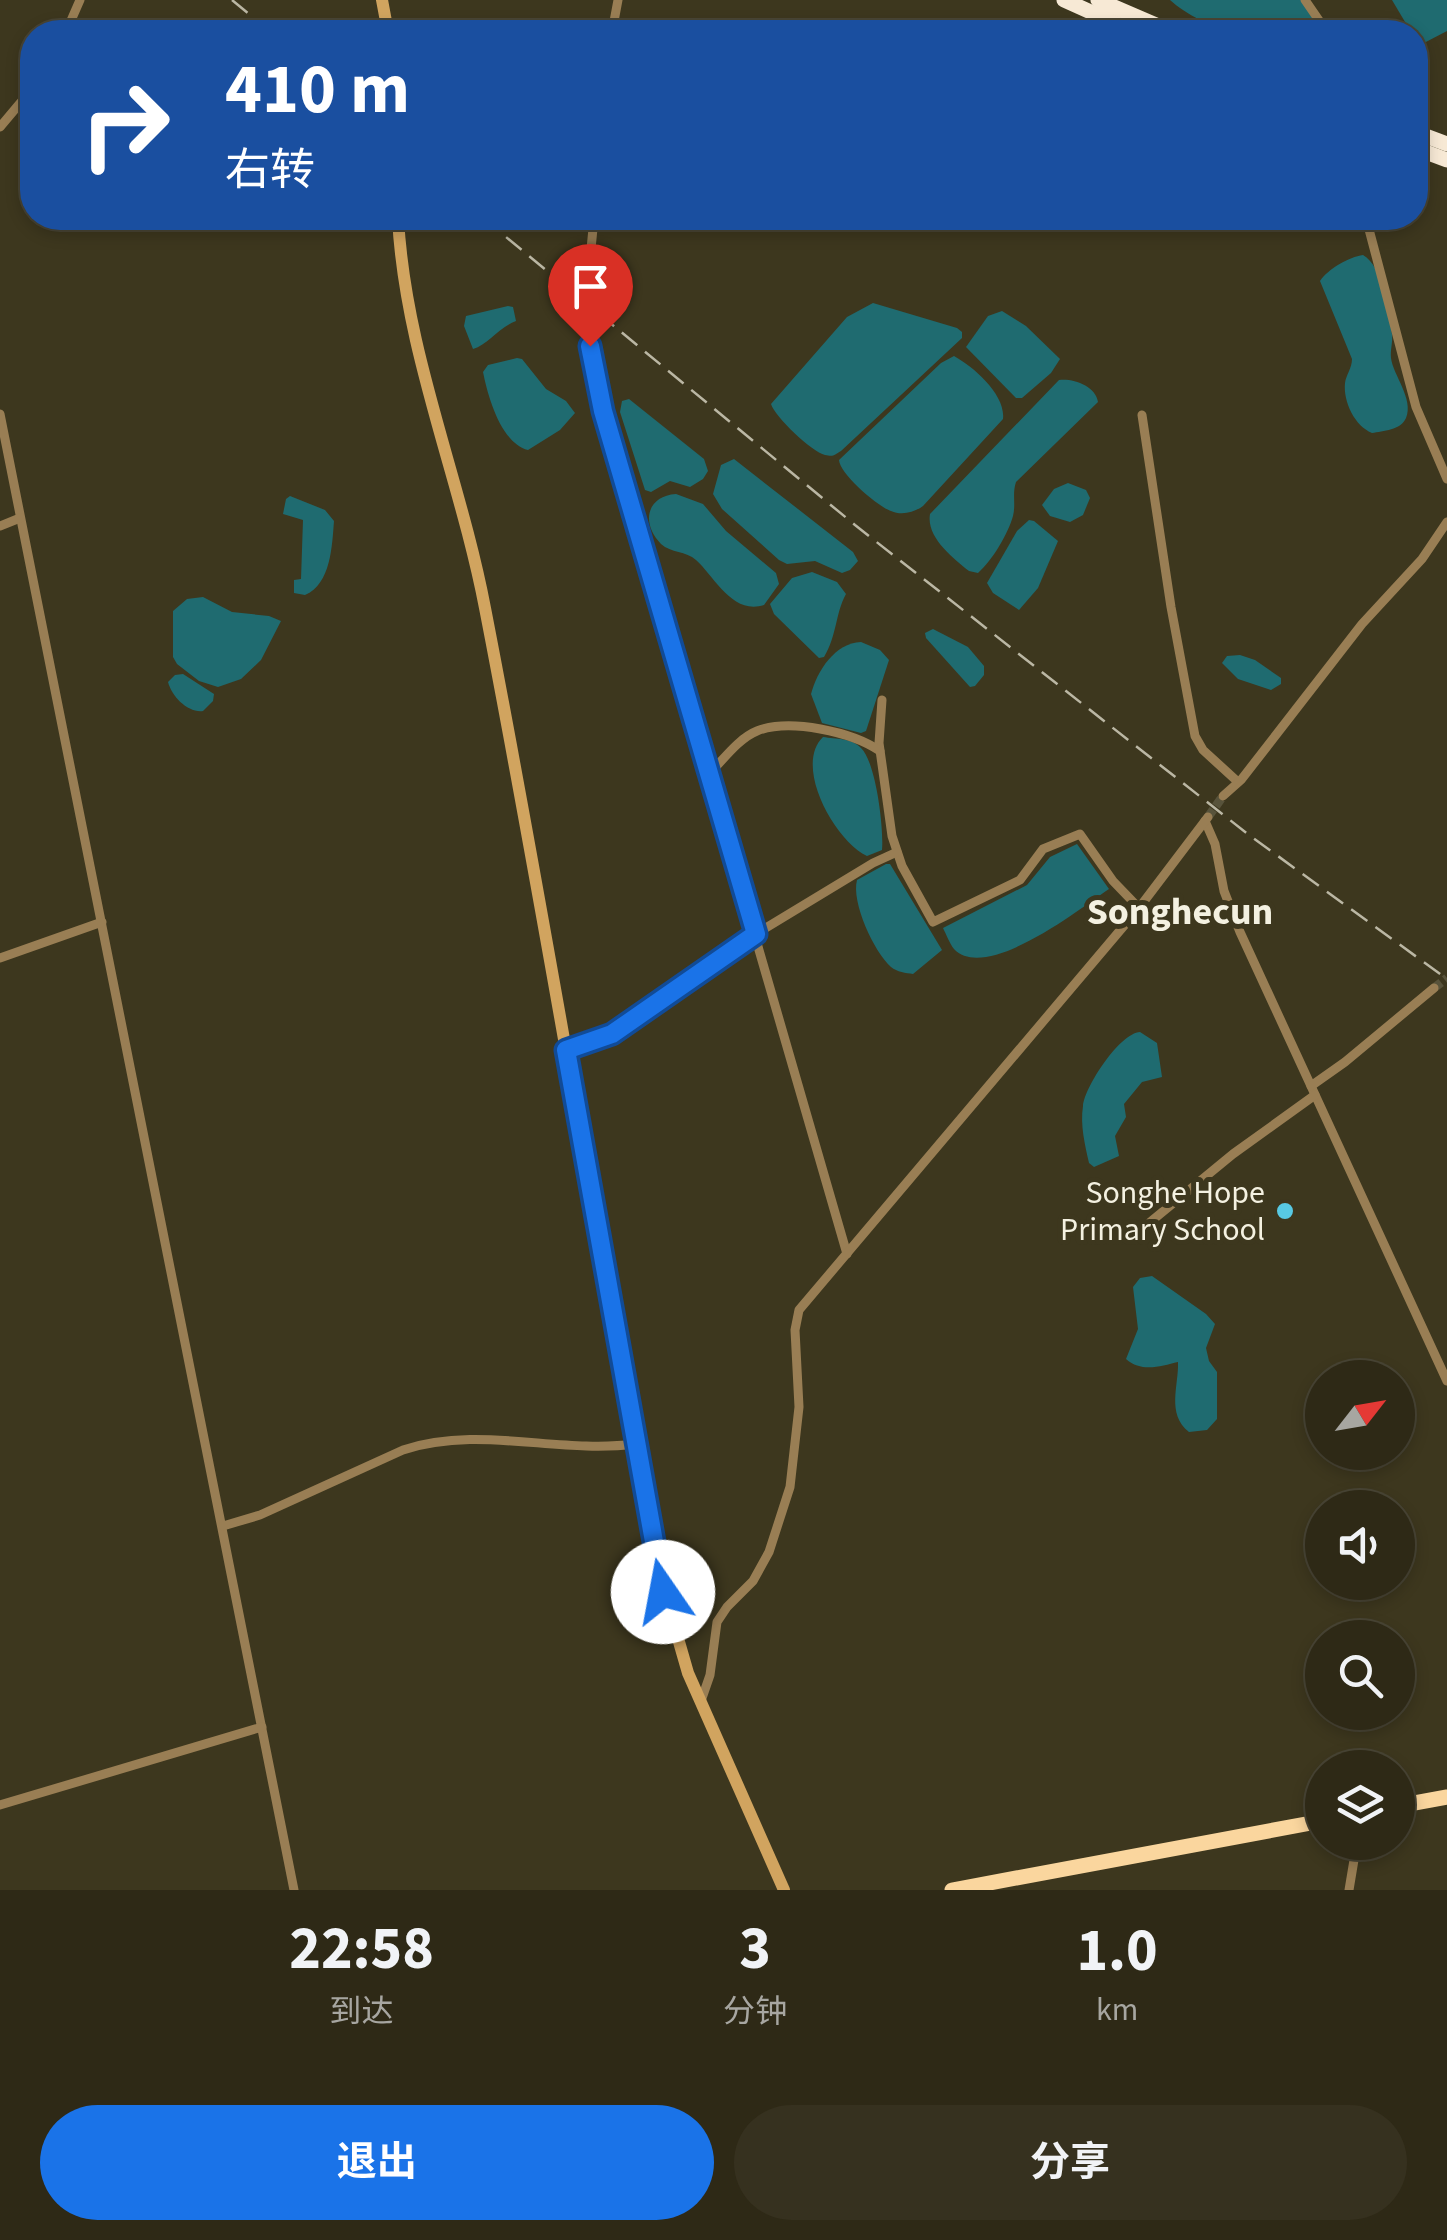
<!DOCTYPE html>
<html lang="zh">
<meta charset="utf-8">
<style>
:root{--surface:#2e2916;--page:#36311f;--text:#f1f3f6;--muted:#a7a6a1;--line:#494535;--accent:#1a73e8}
body{margin:0;font-family:"Source Sans 3","Noto Sans SC",sans-serif;background:var(--page);color:var(--text);height:100vh;display:flex;flex-direction:column;font-size:38px;white-space:nowrap}
*{box-sizing:border-box;margin:0}
p{font-size:32px;color:var(--muted)}
.icon{flex:none;width:55px;height:55px;fill:none;stroke:currentColor;stroke-width:2;stroke-linecap:round;stroke-linejoin:round}
.map{position:relative;height:1890px;overflow:hidden}
.drawer{display:flex;flex-direction:column;background:var(--surface);flex:1}
.drawer>*{flex:none}
.banner{position:absolute;left:20px;top:20px;width:1408px;height:210px;border-radius:40px;box-shadow:0 5px 15px #0003,0 0 0 2px var(--line);background:#1a4fa0;color:#fff;overflow:hidden}
.needle{width:65px;rotate:59deg}
.controls{position:absolute;left:1305px;top:1360px;display:grid;gap:20px}
.controls a{display:grid;place-items:center;width:110px;height:110px;border-radius:50%;background:var(--surface);box-shadow:0 5px 15px #0003,0 0 0 2px var(--line);font-size:50px}
.pin{position:absolute;display:grid;place-items:center;width:85px;height:85px;color:#fff;margin:-102px -42px;border-radius:50% 50% 50% 0;rotate:-45deg;box-shadow:0 0 10px #0007}
.pin .icon{rotate:45deg}
.me{position:absolute;width:110px;margin:-55px;rotate:348deg;stroke-linejoin:round;filter:drop-shadow(0 0 8px #0008)}
.turn{display:flex;align-items:center;gap:35px;height:210px;padding:0 40px;font-size:45px}
.turn .icon{width:130px;height:130px;stroke-width:2.5}
.turn b{display:block;font-size:70px;line-height:85px}
.eta{display:flex;justify-content:space-evenly;align-items:center;height:170px;text-align:center}
.eta b{font-size:60px;font-weight:700;line-height:70px}
.action{display:flex;gap:20px;margin-top:auto;padding:20px 40px}
.action a{flex:1;height:115px;border-radius:60px;background:var(--accent);color:#fff;font-size:40px;font-weight:700;line-height:115px;text-align:center}
.action a+a{background:var(--page);color:var(--text)}
.map>svg:first-child{display:block}
.water{fill:#1f6b70}
.lines{fill:none;stroke-linecap:round;stroke-linejoin:round}
.minor-tunnel{stroke:#58533b;stroke-width:9;stroke-dasharray:9 4.5;stroke-linecap:butt}
.minor{stroke:#997e54;stroke-width:9}
.secondary{stroke:#d1a45f;stroke-width:12}
.trunk{stroke:#fad69e;stroke-width:15}
.motorway{stroke:#f7e9d5;stroke-width:15}
.rail{stroke:#bbb7a4;stroke-width:2.5;stroke-dasharray:20 10;stroke-linecap:butt}
.route-casing{stroke:#114b97;stroke-width:25}
.route{stroke:#1a73e8;stroke-width:18}
.poi-dot{fill:#58c9e3;stroke:#3d371e;stroke-width:4}
.labels{text-anchor:middle;dominant-baseline:central;stroke-width:10;stroke-linejoin:round;paint-order:stroke}
.poi-label{font-size:32px;fill:#f4f1e1;stroke:#3d371e;text-anchor:end}
.quarter-label{font-size:38px;font-weight:bold;fill:#f4f1e1;stroke:#3d371e}
</style>
<div class="map">
<svg width="1447" height="1890" viewBox="0 0 1447 1890">
<rect width="100%" height="100%" fill="#3d371e"/>
<!-- water -->
<g class="water">
<path d="M1170 0H1301L1313 16C1305 37 1254 37 1234 32 1213 28 1185 14 1170 0Z"/>
<polygon points="1392,0 1447,0 1447,31 1422,44 1417,43 1415,32 1411,32"/>
<path d="M1363 255C1383 266 1389 313 1392 334 1393 342 1390 350 1391 358 1393 375 1414 399 1406 418 1401 430 1383 431 1372 433 1355 426 1343 402 1345 383 1346 375 1352 368 1352 359L1320 281C1328 269 1349 257 1363 255Z"/>
<path d="M873 303 957 328 962 332V338L841 451C834 455 834 457 825 455 812 452 775 417 771 404L847 317Z"/>
<path d="M508 306 513 307 516 321C498 328 488 345 473 349L464 326 466 316Z"/>
<polygon points="1002,311 1026,326 1060,359 1051,373 1022,398 1016,398 966,347 988,316"/>
<path d="M954 356C974 367 1006 395 1003 419L923 506C915 512 902 516 891 511 877 506 840 474 839 460L941 363Z"/>
<path d="M517 358 522 359 546 389 566 401 575 413 560 430 528 450C501 443 488 397 483 372L488 365Z"/>
<path d="M1059 380C1073 378 1096 386 1098 402L1016 482C1012 494 1016 504 1013 516 1008 534 992 561 978 573L969 571C953 558 926 537 930 514Z"/>
<polygon points="629,399 704,459 708,471 703,479 690,487 670,481 651,492 645,490 620,412 622,401"/>
<polygon points="734,459 853,552 858,561 850,570 842,573 815,561 787,564 779,560 722,509 713,494 721,465"/>
<polygon points="1068,483 1086,490 1090,498 1083,515 1070,522 1050,516 1042,505 1054,489"/>
<path d="M676 494 703 504 726 531 776 573 779 584 764 605C732 615 715 577 696 560 686 551 671 553 661 544 641 524 646 496 676 494Z"/>
<path d="M290 496 325 510 334 521C332 546 331 584 305 595L294 593V580L301 579 303 520 283 514 286 499Z"/>
<polygon points="1029,520 1034,521 1058,541 1038,588 1019,610 993,593 987,583 1017,531"/>
<path d="M812 572 837 582 846 594C835 614 837 636 824 657L819 658 774 614 770 604 792 578Z"/>
<polygon points="203,597 232,612 269,616 281,621 261,660 241,679 218,687 199,681 177,664 173,657 173,611 187,599"/>
<polygon points="933,629 968,647 984,666 984,675 975,686 970,687 926,638 925,633"/>
<path d="M861 642 880 650 889 660 866 731 861 733 822 723 811 694C817 671 835 643 861 642Z"/>
<polygon points="1240,655 1255,660 1281,678 1281,684 1271,690 1238,679 1222,663 1227,656"/>
<path d="M183 674 214 694 213 701 203 711C188 713 172 697 168 682L175 675Z"/>
<path d="M823 737C836 739 852 738 861 748 876 762 884 829 882 850L867 856C835 841 793 766 823 737Z"/>
<path d="M1077 844 1109 889C1081 908 986 983 954 949 950 944 946 934 943 928L1027 885 1050 857Z"/>
<path d="M886 864H890L942 950 913 974C906 973 897 972 891 967 874 952 851 902 857 880Z"/>
<path d="M1140 1032 1157 1043 1162 1077 1142 1082 1124 1104 1126 1117 1115 1136 1119 1156 1094 1167 1089 1163C1085 1145 1080 1125 1083 1106 1085 1086 1120 1033 1140 1032Z"/>
<path d="M1152 1276 1206 1314 1215 1324 1206 1348 1209 1361 1217 1372V1419L1207 1430 1189 1432C1166 1414 1179 1385 1178 1362 1161 1366 1142 1373 1126 1359L1138 1329 1133 1287 1140 1278Z"/>
</g>
<g class="lines">
<!-- minor-tunnel -->
<g class="minor-tunnel">
<polyline points="588,315 588,280"/>
<polyline points="1208,817 1223,796"/>
<polyline points="1434,988 1447,978"/>
</g>
<!-- minor -->
<g class="minor">
<polyline points="1305,0 1327,32"/>
<polyline points="66,32 80,0"/>
<polyline points="612,32 618,0"/>
<polyline points="0,127 32,89"/>
<polyline points="1366,218 1416,407 1447,479"/>
<polyline points="588,280 594,218"/>
<polyline points="588,315 603,411 847,1254"/>
<polyline points="0,414 294,1890"/>
<polyline points="1142,415 1171,607 1195,736 1203,750 1238,782"/>
<polyline points="0,526 20,518"/>
<polyline points="882,700 879,743 892,836 902,866 933,922 1020,880 1043,849 1080,834 1113,881 1139,908"/>
<path d="M710 773C723 760 739 738 757 731 790 718 852 732 880 751"/>
<polyline points="1223,796 1241,780 1362,624 1422,559 1447,522"/>
<polyline points="1205,821 1215,844 1224,891 1240,932 1447,1381"/>
<polyline points="0,958 102,922"/>
<polyline points="565,1050 613,1033 756,934 873,863 897,852"/>
<polyline points="1311,1086 1345,1062 1434,988"/>
<polyline points="1132,1237 1233,1154 1315,1095"/>
<path d="M223 1526 260 1515 403 1450C479 1425 558 1454 635 1444"/>
<polyline points="701,1701 710,1675 717,1622 727,1607 753,1581 769,1552 790,1487 799,1407 795,1330 799,1310 1139,908 1208,817"/>
<polyline points="0,1805 262,1727"/>
<polyline points="1349,1890 1357,1842"/>
</g>
<!-- secondary -->
<g class="secondary">
<polyline points="382,0 388,32"/>
<path d="M398 218C405 352 460 477 485 608 547 927 599 1248 658 1569L688 1673 784 1890"/>
</g>
<!-- trunk -->
<g class="trunk">
<polyline points="1398,1806 1447,1797"/>
<polyline points="952,1890 1322,1821"/>
</g>
<!-- motorway -->
<g class="motorway">
<polyline points="1064,0 1135,32"/>
<polyline points="1098,0 1172,32"/>
<polyline points="1415,132 1447,144"/>
<polyline points="1415,148 1447,160"/>
</g>
<!-- rail -->
<g class="rail">
<polyline points="232,0 271,32"/>
<polyline points="483,218 855,525 1249,835 1447,979"/>
</g>
</g>
<g class="lines">
<!-- route casing -->
<g class="route-casing">
<polyline id="route" points="590,346 603,411 756,934 612,1034 566,1050 663,1592"/>
</g>
<!-- route -->
<use href="#route" class="route"/>
</g>
<!-- markers -->
<circle class="poi-dot" cx="1285" cy="1211" r="10"/>
<g class="labels">
<!-- poi labels -->
<g class="poi-label">
<text x="1265" y="1193">Songhe Hope<tspan x="1265" dy="37">Primary School</tspan></text>
</g>
<!-- quarter labels -->
<g class="quarter-label">
<text x="1180" y="912">Songhecun</text>
</g>
</g>
</svg>
<div class="controls">
<a><svg class="needle" viewBox="-14 -14 28 28"><path d="M0-13l5 13h-10z" fill="#e53935"/><path d="M0 13l5-13h-10z" fill="#a7a6a1"/></svg></a>
<a><svg class="icon" aria-label="sound" viewBox="0 0 24 24"><path d="M4 9h4l5-4v14l-5-4H4zM17 9q2 3 0 6"/></svg></a>
<a><svg class="icon" aria-label="search" viewBox="0 0 24 24"><circle cx="10" cy="10" r="6"/><path d="M15 15l6 6"/></svg></a>
<a><svg class="icon" aria-label="layers" viewBox="0 0 24 24"><path d="M12 4l9 5-9 5-9-5zM3 14l9 5 9-5"/></svg></a>
</div>
<div class="pin" style="left:590px;top:346px;background:#d93025"><svg class="icon" aria-label="arrive" viewBox="0 0 24 24"><path d="M6 21V4h12l-3 4 3 4H6"/></svg></div>
<svg class="me" style="left:663px;top:1592px" viewBox="-20 -20 40 40"><circle r="19" fill="#fff"/><path d="M0-13L10 11 0 6-10 11z" fill="#1a73e8"/></svg>
<div class="banner">
<div class="turn"><svg class="icon" aria-label="right" viewBox="0 0 24 24"><path d="M7 20v-9h11M14 6l5 5-5 5"/></svg><div><b>410 m</b>右转</div></div>
</div>
</div>
<section class="drawer">
<div class="eta">
<div><b>22:58</b><p>到达</p></div>
<div><b>3</b><p>分钟</p></div>
<div><b>1.0</b><p>km</p></div>
</div>
<div class="action"><a>退出</a><a>分享</a></div>
</section>
